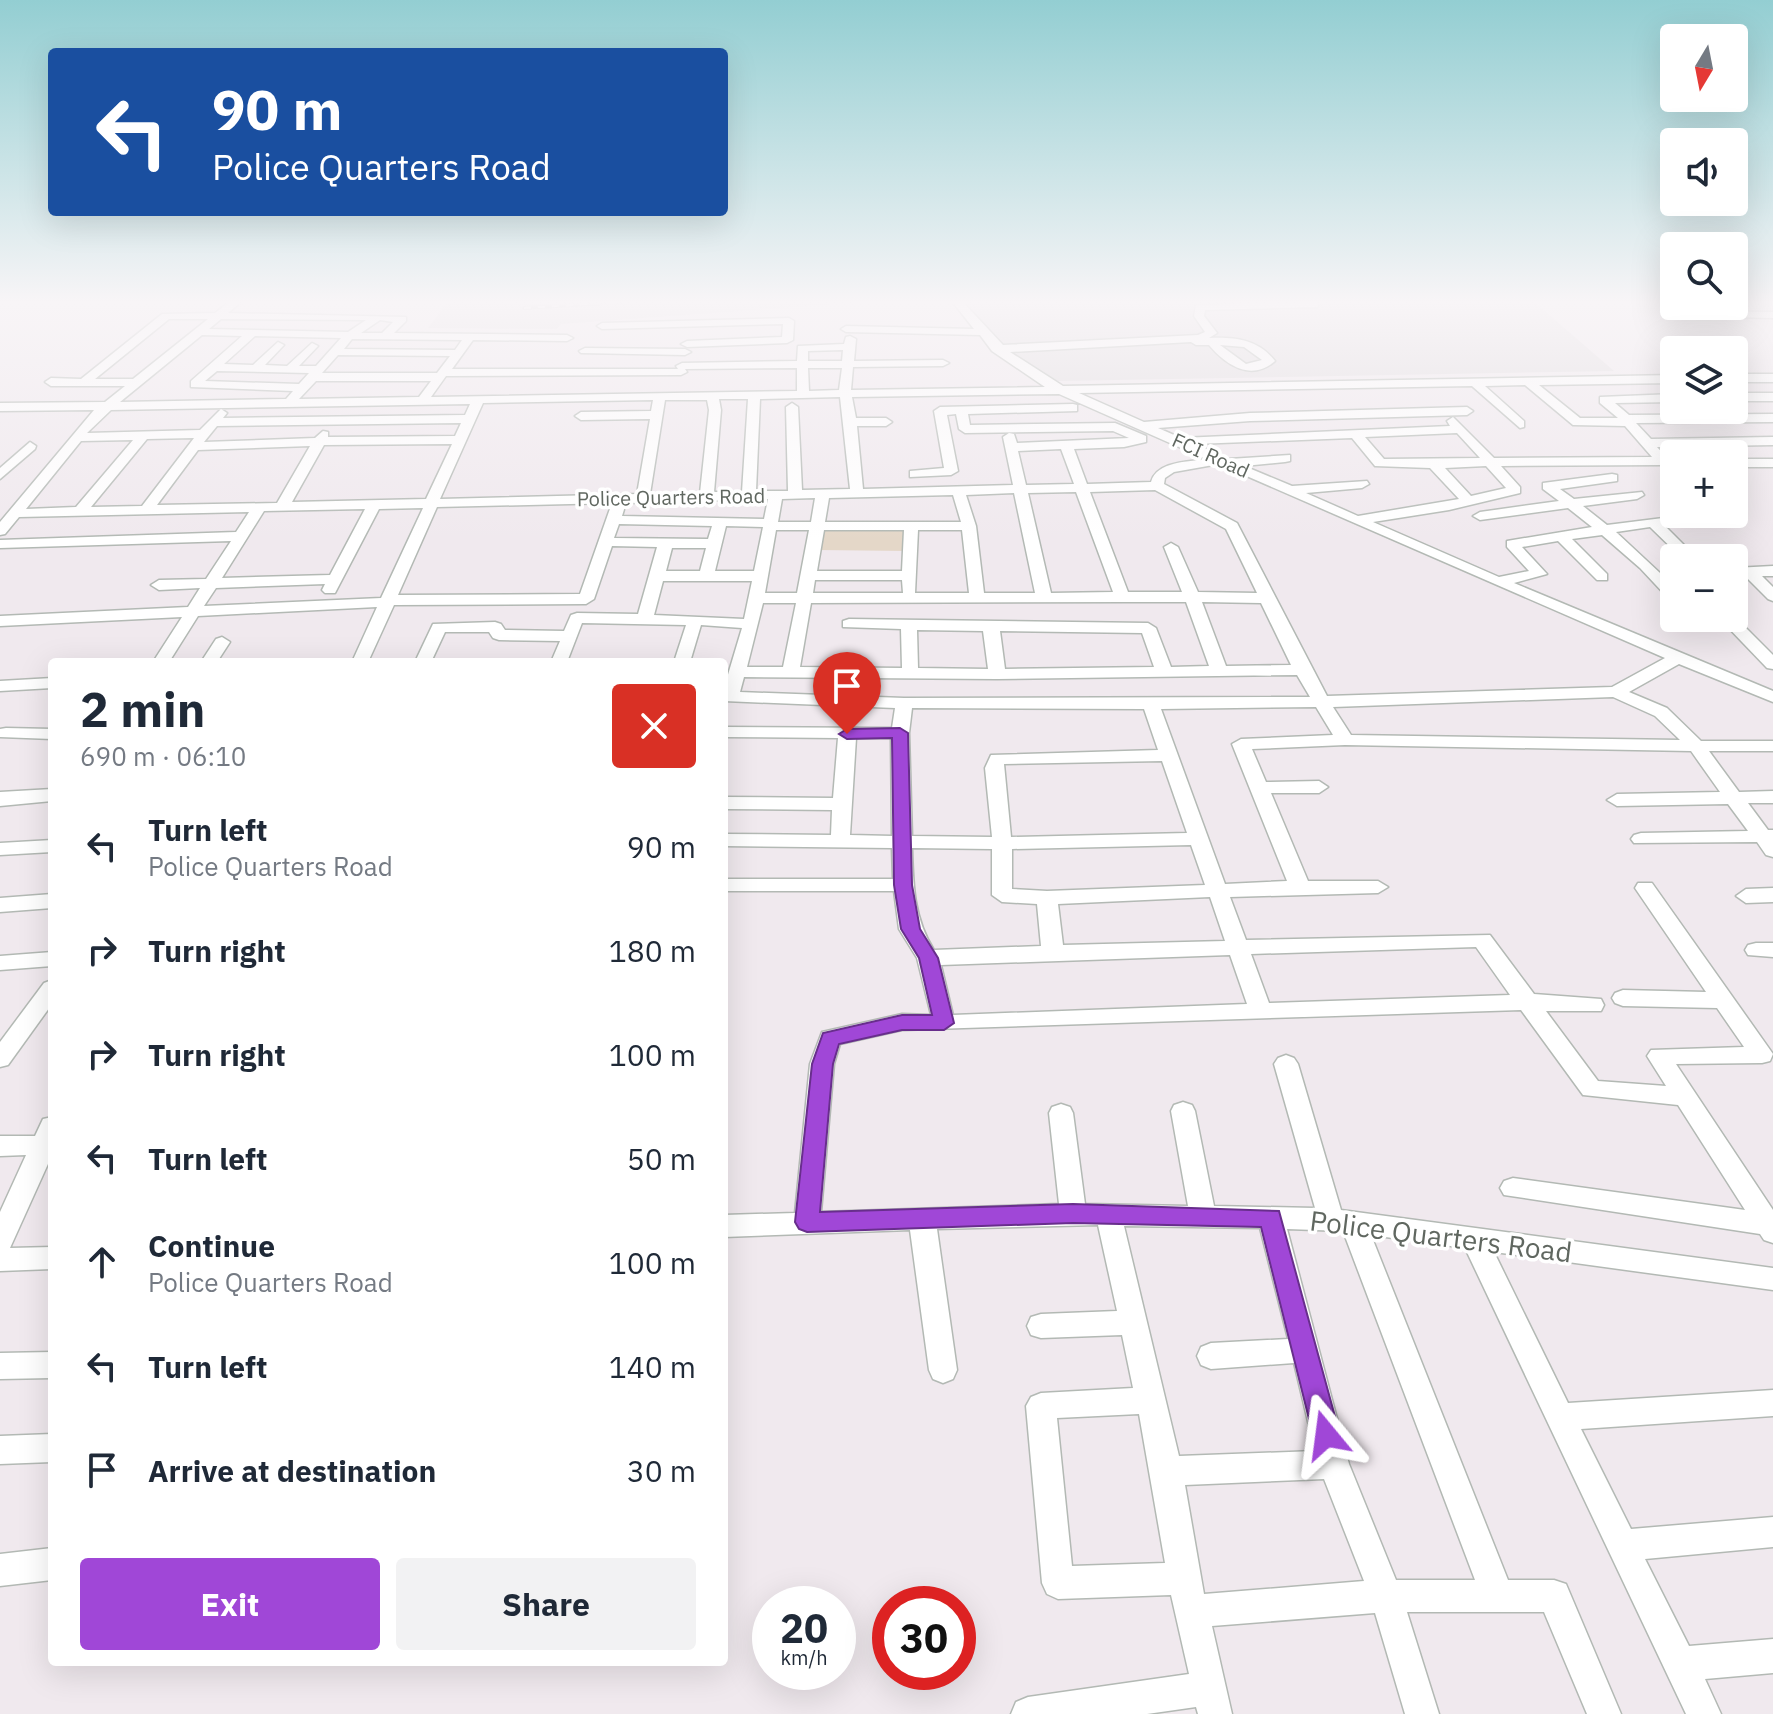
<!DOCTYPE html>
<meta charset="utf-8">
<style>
:root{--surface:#fff;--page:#f2f2f3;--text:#1f2937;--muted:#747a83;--accent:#a047d7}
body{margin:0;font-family:"IBM Plex Sans",sans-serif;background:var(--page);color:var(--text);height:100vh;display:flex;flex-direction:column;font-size:30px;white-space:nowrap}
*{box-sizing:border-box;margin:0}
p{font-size:26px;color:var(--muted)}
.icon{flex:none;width:44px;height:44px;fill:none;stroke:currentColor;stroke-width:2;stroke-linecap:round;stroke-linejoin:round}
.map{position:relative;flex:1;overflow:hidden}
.drawer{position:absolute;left:48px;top:658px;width:680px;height:1008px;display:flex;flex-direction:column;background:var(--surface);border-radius:8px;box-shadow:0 8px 32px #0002}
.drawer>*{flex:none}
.top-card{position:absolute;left:48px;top:48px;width:680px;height:168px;border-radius:8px;box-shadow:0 8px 32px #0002;background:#1a4fa0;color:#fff;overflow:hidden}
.needle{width:52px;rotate:190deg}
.tools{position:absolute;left:1660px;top:24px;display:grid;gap:16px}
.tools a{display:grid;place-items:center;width:88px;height:88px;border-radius:8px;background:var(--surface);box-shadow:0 8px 32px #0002;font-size:40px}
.speed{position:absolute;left:752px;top:1586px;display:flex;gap:16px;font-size:40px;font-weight:700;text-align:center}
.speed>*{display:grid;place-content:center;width:104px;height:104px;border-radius:50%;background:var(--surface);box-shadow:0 8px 32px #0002;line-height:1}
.speed small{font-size:20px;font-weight:400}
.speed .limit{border:12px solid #d22;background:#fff;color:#111}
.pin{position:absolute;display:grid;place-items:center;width:68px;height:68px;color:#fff;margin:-82px -34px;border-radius:50% 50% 50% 0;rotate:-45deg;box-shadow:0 0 8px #0007}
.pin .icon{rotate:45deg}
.me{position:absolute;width:88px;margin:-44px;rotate:344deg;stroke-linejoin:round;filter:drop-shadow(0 0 6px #0008)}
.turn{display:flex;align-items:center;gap:28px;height:168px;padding:0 32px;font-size:36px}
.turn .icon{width:104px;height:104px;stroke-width:2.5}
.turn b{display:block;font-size:56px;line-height:68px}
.round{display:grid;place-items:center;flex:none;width:84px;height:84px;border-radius:8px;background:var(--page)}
.summary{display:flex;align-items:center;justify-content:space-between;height:136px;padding:0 32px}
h1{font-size:48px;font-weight:700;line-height:60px}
.primary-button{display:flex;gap:16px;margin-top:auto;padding:16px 32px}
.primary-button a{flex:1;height:92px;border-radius:8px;background:var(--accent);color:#fff;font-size:32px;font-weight:700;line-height:92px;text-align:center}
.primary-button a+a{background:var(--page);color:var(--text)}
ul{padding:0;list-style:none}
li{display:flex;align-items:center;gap:24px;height:104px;padding:0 32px}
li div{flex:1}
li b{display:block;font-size:30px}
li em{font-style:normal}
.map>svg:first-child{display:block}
.industrial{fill:#dfdbde}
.green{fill:#e4d7c8}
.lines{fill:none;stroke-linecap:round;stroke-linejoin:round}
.minor-casing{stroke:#b3b9b4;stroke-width:3}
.minor{fill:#fff;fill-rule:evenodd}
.rail-casing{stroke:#a5a8a5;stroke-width:4}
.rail{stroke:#fff;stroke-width:2;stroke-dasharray:7;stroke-linecap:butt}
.route{fill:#a047d7;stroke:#682e8c;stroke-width:2}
.labels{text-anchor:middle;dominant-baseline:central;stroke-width:7;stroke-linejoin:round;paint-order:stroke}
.far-street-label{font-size:20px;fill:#606760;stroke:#fff}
.near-street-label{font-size:28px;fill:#606760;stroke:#fff}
</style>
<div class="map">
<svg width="1773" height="1714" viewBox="0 0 1773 1714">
<rect width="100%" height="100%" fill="#f0e9ee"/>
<!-- industrial -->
<g class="industrial">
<polygon points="449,300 889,300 561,324 557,329 428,328"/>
<polygon points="962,300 1532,300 1614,371 1058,381 1038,375 1006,354"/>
</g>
<!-- green -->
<polygon class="green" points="821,527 909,527 907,551 817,550"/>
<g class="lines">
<!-- minor casing -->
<g class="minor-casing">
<g id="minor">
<path d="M232 300H243L228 313 406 317V321L394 333 567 335 573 338 567 341 473 340 452 369H678L676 366 682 363 797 361 798 346 844 344 846 337 850 336 856 339 854 361 943 360 949 363 943 366 853 367 851 390 1045 387 992 351 980 335 846 332 841 329 846 326 974 329 951 300H961L1003 345 1198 335 1205 332 1194 316 1196 305 1313 302 1318 305 1317 307 1205 310 1204 316 1217 333 1209 338C1235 337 1258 339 1275 361 1251 382 1226 365 1209 345H1196L1191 342 1010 352 1063 386 1674 375V383L1539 385 1580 418H1618L1600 403V397L1674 394V402L1615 403 1629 415 1773 414V422L1636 423 1651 439 1773 437V445L1657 447 1670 461 1663 465 1501 466 1520 487V493L1449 510 1373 522 1499 577 1529 571 1507 547V541L1592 527 1568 508 1480 520 1473 516 1480 512 1559 501 1543 489V483L1612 474 1617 475V481L1560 489 1574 499 1642 492 1644 495 1637 499 1583 506 1607 525 1679 516V522L1664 525 1697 558H1682L1650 527 1616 532 1674 586V601L1669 599 1640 568 1602 535 1572 539 1607 574V580H1597L1558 541 1522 547 1547 574 1514 583 1773 691V702L1679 664 1629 692 1667 708 1701 741H1773V751H1709L1739 792 1773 791V803H1748L1768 830H1773V857L1766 855 1757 842 1634 843 1631 839 1634 835 1641 833 1748 831 1728 804 1617 806 1607 800 1617 794 1720 792 1691 751 1345 745 1252 749 1266 782 1319 781 1328 787 1319 793H1271L1308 881H1378L1388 887 1378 893 1230 897 1246 940 1490 935 1534 994 1601 999 1604 1005 1601 1011H1546L1598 1081 1666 1086 1647 1056 1651 1050 1744 1047 1717 1008 1623 1006 1615 1003 1612 998 1615 993 1623 990 1706 992 1635 888 1638 883H1652L1773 1054 1770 1061 1762 1063 1676 1064 1773 1210V1243L1764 1240 1760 1234 1504 1195 1500 1188 1504 1181 1513 1178 1745 1210 1678 1105 1583 1095 1521 1010 902 1030 840 1044 834 1064 821 1212 1059 1204 1049 1113 1052 1107 1061 1104 1070 1107 1073 1113 1085 1204 1188 1206 1171 1111 1174 1105 1183 1102 1192 1105 1195 1111 1214 1206 1315 1208 1274 1064 1278 1058 1286 1055 1294 1058 1298 1064 1341 1210 1773 1268V1290L1494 1252 1568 1403 1773 1390V1416L1581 1429 1631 1529 1773 1517V1547L1645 1559 1689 1646 1773 1639V1673L1705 1679 1721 1714H1686L1465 1248 1371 1235 1508 1580H1554L1566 1584 1621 1714H1587L1544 1612H1407L1439 1714H1405L1375 1613 1212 1626 1232 1714H1198L1196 1707 1147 1714H1011L1016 1702 1028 1697 1189 1674 1171 1595 1058 1599 1047 1594 1042 1583 1026 1406 1031 1397 1041 1393 1133 1388 1122 1335 1041 1338 1031 1335 1027 1326 1031 1317 1041 1314 1117 1311 1098 1225 937 1229 957 1370 953 1379 943 1383 933 1379 929 1370 910 1230 724 1237V1215L795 1213 810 1064 822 1032 902 1014 931 1015 917 958 899 929 894 891H724V879H893L892 848 724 846V834L831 835 832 810 724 809V797L833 798 838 738 724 737V727L892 728 895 708 724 701V688L742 628 701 625 690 662H674L686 625 582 623 567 662H551L560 641 499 640 493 638 489 632H445L431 662H415L433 624 495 622 501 624 505 630 564 631 571 615 577 613 638 614 657 547 612 546 594 599 586 604 394 605 368 662H352L377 607 198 616 169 662H153L182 617 0 626V616L188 607 200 588 159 590 151 585 159 580 206 579 231 541 0 548V540L236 532 249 512 19 517 5 534 0 535V522L94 410 0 411V403L105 402 125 386H51L45 382 51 378 81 379 162 314 215 313ZM169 319H208L133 379H95ZM221 319 366 320 348 332 209 329ZM380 320 393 322 382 333H361ZM202 335 242 336 191 381V387L293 391 286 399 120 402ZM255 336 341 338 316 366H299L318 346 312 343 287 366 265 365 284 345 278 342 253 365 224 364ZM352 339 462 340 455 350 344 349ZM1220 345 1244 347 1262 360 1246 364ZM843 350 842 361H808V351ZM338 355 450 356 437 373H322ZM797 368V391L431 397 446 376 681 375 687 372 685 369ZM808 368H842L839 390 809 391ZM217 371 309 373 299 384 205 381ZM316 381H431L419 397 299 399ZM1525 385 1573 425 1625 426 1652 457 1494 458 1453 417 1447 421 1450 426 1181 438 1158 428 1250 421 1467 415 1473 411 1467 407 1250 413 1144 422 1079 393 1472 386 1520 428 1524 427V421L1485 386ZM1059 394 1206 459C1188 462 1157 461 1151 482L1087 484 1074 449 1124 447 1146 442V436L1115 423 970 425 968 414 1077 411V405L1073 404 940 407 934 411 944 468 910 471V477L951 475 958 471 947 415 956 414 959 429 965 433 1113 431 1129 438 1017 443 1014 434 1009 433 1003 437 1013 485 863 489 857 426H886L892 422 886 418H856L852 397ZM840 397 850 489 802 490 798 407 792 403 786 407 788 491H756L760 399ZM719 399H748L742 492H714L721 410ZM653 400 651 411 581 412 575 416 581 420 650 419 637 494 440 499 483 403ZM665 400H707L709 410 700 493 650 494ZM470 404 465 415 223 418 227 413 221 409 200 430 87 433 111 410ZM461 423 455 436 328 437V432L323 431 315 438 204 442 217 426ZM1457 433 1480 458 1384 459 1365 437ZM194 438 142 506 91 507 147 439ZM1352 438 1375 466 1430 468 1459 499 1358 516 1306 493 1362 488 1369 484 1367 481 1292 486 1244 466 1285 462 1290 461V455L1229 459 1195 444ZM133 440 76 507 26 509 81 441ZM452 444 426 499 292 502 324 445ZM310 446 277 503 157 505 198 450ZM1061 449 1074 484 1026 485 1018 451ZM1219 464 1665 658 1612 687 1327 696 1237 523 1164 484 1165 478 1174 472ZM1486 466 1506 488 1471 496 1445 468ZM1155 490 1226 529 1257 593 1198 592 1178 547 1171 543 1164 547 1182 592H1128L1090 492ZM1076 492 1113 592 1051 593 1028 493ZM1014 493 1035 593H984L976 526 966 495ZM953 495 961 522H825L829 498ZM815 498 811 522H778L782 499ZM768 499 764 519 622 516 626 503ZM612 503 580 594 398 595 437 507ZM423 508 381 598 204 606 216 588 325 584 322 590 325 593H335L379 509ZM365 509 330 575 222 578 264 511ZM619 524 712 526 708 539 614 538ZM726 526 763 527 754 571H715ZM776 530H809L797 593H765ZM824 530H904L902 571H817ZM918 530H962L969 593H915ZM672 548H706L700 571H666ZM815 580H902L903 593H813ZM663 581H752L744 619 654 615ZM1122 602H1186L1209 666 1171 667 1156 628 1148 623 849 619 843 621V627L901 629 902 668 800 667 811 603ZM1202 602 1261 603 1291 665 1226 666ZM763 603H796L783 667H747ZM917 630 983 631 988 669 918 668ZM1000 631 1142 633 1154 667 1005 669ZM1297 675 1310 697 904 698 740 692 744 677 997 679ZM1613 697 1655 716 1680 740 1351 735 1333 707ZM1316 707 1333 735 1241 739 1232 744 1287 881 1225 884 1161 709ZM912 708 1144 709 1158 750 991 755 985 768 992 837 912 836 909 733ZM856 738H891L892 836 850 835ZM1162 761 1187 833 1011 837 1004 764ZM1191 845 1205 885 1047 891 1012 889V849ZM912 848 992 849V895L1002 902 1037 904 1041 946 934 950C914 919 913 885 912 848ZM1210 897 1225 941 1063 945 1058 904ZM1476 947 1510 995 1269 1003 1251 954ZM1230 955 1247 1004 953 1015 941 965ZM1124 1226 1260 1228 1288 1339 1211 1343 1201 1347 1197 1356 1201 1365 1211 1369 1294 1363 1315 1451 1179 1456ZM1287 1229 1343 1231 1475 1580H1396L1349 1464ZM1139 1414 1165 1563 1072 1566 1057 1418ZM1324 1479 1364 1581 1204 1594 1185 1485Z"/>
<polygon points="1696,311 1773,312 1773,318 1692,316 1691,314"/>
<polygon points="789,318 794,321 793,340 787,343 687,347 681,344 687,341 782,337 783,324 602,329 597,326 602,323"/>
<polygon points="585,348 685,349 691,352 685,355 581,353 579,351"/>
<rect x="1734" y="374" width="39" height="8"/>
<rect x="1734" y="393" width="39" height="8"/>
<polygon points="30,442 36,446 35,449 0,479 0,468"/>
<rect x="1734" y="459" width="39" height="8"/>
<polygon points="1773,566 1773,576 1762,576 1773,587 1773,601 1768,599 1746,577 1734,578 1734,568"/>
<polygon points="1734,616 1773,655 1773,669 1767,668 1719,618"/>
<polygon points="222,637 230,642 217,662 201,662 216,639"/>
<polygon points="52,678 52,688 0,691 0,681"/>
<polygon points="6,728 52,729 52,739 0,737 0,729"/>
<polygon points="52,789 52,801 0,806 0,792"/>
<polygon points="52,840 52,852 0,855 0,843"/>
<polygon points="1773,888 1773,902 1746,903 1736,896 1746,889"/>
<polygon points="52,894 52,908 0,912 0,898"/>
<polygon points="1756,943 1773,943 1773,957 1748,955 1745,950 1748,945"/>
<polygon points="52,952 52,966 0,970 0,956"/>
<polygon points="52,980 52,1004 8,1065 0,1067 0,1042 44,983"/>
<polygon points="52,1117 52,1155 10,1248 52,1247 52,1269 0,1271 0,1212 26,1155 0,1156 0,1136 35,1136 43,1119"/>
<polygon points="52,1352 52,1378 0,1379 0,1353"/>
<polygon points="52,1434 52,1462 0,1464 0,1436"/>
<polygon points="52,1548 52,1580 0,1586 0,1554"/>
</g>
</g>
<!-- minor -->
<use href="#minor" class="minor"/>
<!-- rail casing -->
<g class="rail-casing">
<polyline id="rail" points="524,308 652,300"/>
</g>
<!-- rail -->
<use href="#rail" class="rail"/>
</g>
<!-- sky -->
<linearGradient id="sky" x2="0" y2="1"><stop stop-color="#93ced2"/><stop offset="0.56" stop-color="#f8f5f7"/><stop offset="1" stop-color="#f8f5f7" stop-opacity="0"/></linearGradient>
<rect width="1773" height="540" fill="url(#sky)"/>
<!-- route -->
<polygon class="route" points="900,728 908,733 912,885 920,929 938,958 954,1023 944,1030 902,1030 839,1044 833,1064 820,1212 1073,1204 1279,1211 1340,1435 1336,1444 1326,1448 1317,1444 1313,1435 1261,1227 1073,1223 807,1232 799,1229 795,1222 812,1064 823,1033 902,1015 932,1015 919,958 901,929 894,885 892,738 847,739 839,734 847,729"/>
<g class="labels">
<!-- far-street labels -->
<g class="far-street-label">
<text transform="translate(1211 455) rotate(24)">FCI Road</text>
<text transform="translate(671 497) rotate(-1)">Police Quarters Road</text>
</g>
<!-- near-street labels -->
<g class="near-street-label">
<text transform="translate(1441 1236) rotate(7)">Police Quarters Road</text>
</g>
</g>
</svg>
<div class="tools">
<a><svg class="needle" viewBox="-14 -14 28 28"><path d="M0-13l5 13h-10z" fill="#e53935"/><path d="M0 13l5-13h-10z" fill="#747a83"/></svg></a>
<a><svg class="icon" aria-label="sound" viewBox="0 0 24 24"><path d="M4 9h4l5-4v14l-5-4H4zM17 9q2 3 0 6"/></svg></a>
<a><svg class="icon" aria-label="search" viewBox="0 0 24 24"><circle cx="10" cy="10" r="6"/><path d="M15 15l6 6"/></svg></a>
<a><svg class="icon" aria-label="layers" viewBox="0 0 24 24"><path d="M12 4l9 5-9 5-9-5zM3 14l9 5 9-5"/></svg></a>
<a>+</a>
<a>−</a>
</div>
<div class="speed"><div>20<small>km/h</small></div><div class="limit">30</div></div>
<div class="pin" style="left:847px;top:734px;background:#d93025"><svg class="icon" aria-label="arrive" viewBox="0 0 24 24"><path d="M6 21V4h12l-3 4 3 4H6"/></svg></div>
<svg class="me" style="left:1326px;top:1435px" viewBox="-20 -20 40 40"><path d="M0-17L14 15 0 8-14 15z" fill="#a047d7" stroke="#fff" stroke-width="4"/></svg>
<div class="top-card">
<div class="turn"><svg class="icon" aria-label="left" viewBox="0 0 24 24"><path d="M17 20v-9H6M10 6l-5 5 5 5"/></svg><div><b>90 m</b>Police Quarters Road</div></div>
</div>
<section class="drawer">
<div class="summary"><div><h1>2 min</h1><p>690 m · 06:10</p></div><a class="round" style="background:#d93025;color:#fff"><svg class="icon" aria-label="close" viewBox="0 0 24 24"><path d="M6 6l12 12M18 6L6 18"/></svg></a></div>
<ul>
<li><svg class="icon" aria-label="left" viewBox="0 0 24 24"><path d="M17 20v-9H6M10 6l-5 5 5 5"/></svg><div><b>Turn left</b><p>Police Quarters Road</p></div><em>90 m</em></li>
<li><svg class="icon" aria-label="right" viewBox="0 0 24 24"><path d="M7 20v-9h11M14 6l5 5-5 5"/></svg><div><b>Turn right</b></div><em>180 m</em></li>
<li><svg class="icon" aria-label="right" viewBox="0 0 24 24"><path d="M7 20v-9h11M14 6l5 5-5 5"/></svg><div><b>Turn right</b></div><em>100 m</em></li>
<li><svg class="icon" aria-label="left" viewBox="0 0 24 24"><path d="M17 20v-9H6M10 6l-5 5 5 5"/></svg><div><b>Turn left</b></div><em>50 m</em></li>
<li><svg class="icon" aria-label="ahead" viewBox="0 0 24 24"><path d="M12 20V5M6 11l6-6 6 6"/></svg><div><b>Continue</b><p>Police Quarters Road</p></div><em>100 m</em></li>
<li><svg class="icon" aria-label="left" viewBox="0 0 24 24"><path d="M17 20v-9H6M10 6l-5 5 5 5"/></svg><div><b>Turn left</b></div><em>140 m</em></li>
<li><svg class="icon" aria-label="arrive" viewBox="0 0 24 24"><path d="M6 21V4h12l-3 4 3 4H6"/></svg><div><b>Arrive at destination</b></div><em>30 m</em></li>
</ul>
<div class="primary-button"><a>Exit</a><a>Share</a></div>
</section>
</div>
